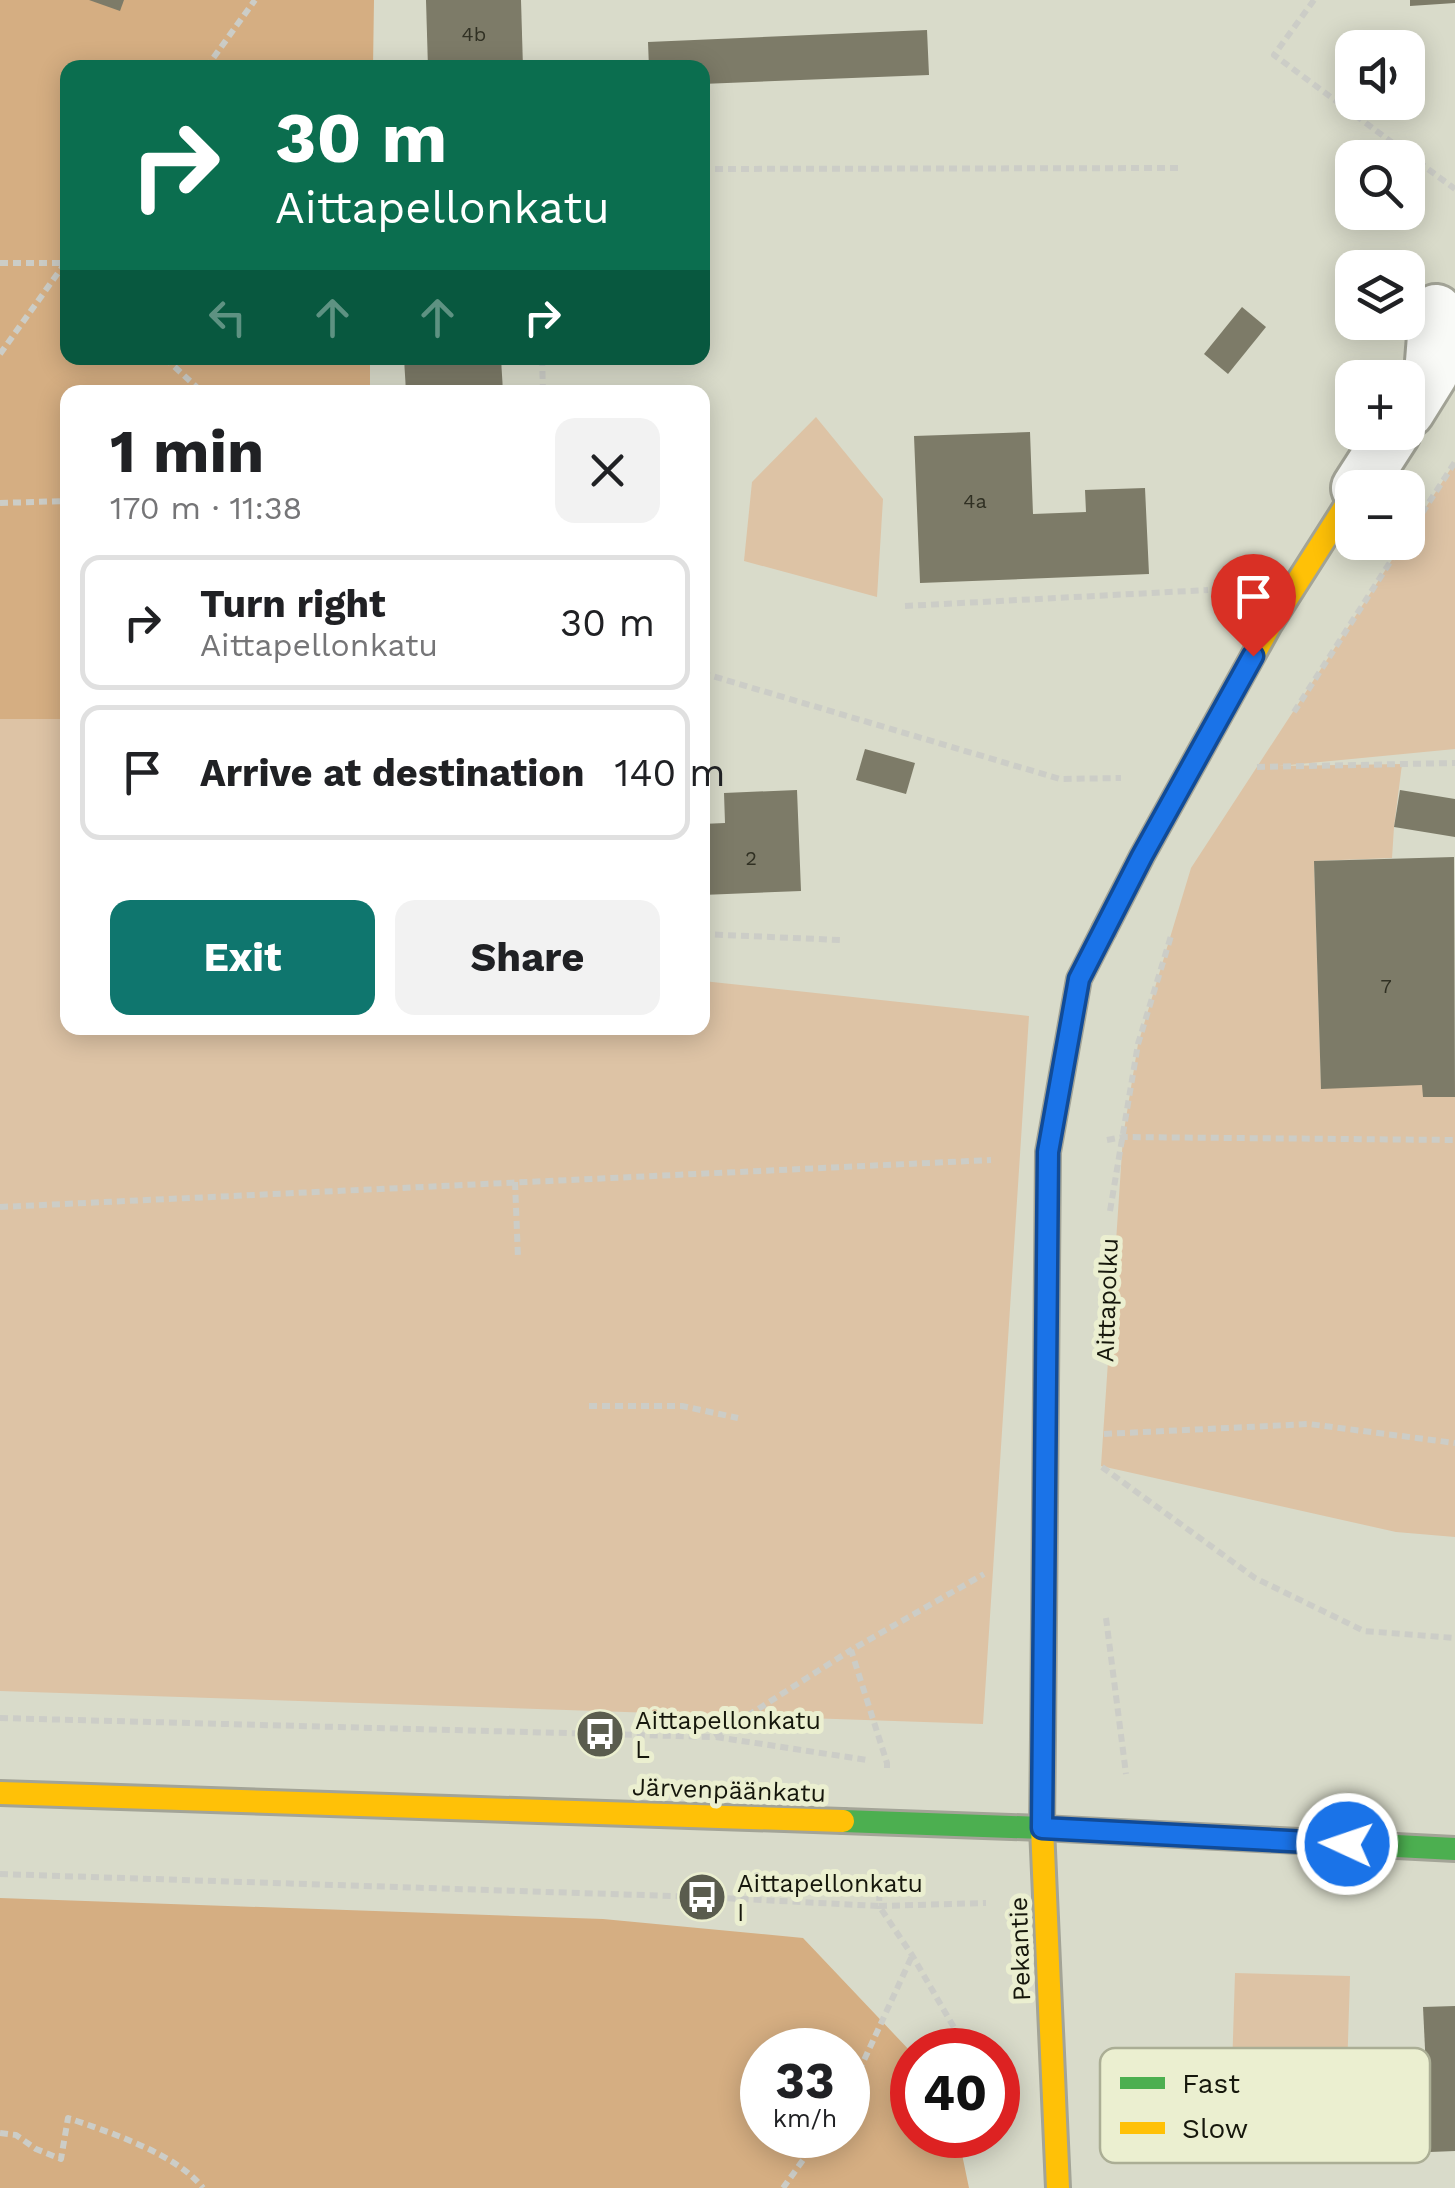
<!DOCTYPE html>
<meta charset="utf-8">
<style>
:root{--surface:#fff;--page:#f2f2f2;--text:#202124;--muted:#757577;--line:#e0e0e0;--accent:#0f766e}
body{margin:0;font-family:"Work Sans",sans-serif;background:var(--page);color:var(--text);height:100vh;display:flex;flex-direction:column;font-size:38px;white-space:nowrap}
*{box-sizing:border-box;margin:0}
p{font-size:32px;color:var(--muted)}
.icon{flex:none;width:55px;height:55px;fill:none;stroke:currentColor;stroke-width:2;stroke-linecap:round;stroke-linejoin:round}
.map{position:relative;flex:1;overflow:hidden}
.sheet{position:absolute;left:60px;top:385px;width:650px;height:650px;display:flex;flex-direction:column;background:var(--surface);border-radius:20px;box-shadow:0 5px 25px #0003}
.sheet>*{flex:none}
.hud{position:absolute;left:60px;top:60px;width:650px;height:305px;border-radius:20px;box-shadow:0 5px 25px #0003;background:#0b6e4f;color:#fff;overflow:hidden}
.tools{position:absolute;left:1335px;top:30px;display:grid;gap:20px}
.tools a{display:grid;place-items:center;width:90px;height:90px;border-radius:20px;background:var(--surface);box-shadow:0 5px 25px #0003;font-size:50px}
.speed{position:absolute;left:740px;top:2028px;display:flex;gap:20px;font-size:50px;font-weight:700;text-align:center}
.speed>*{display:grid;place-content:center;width:130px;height:130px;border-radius:50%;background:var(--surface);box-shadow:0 5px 25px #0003;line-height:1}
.speed small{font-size:25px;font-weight:400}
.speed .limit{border:15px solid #d22;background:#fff;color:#111}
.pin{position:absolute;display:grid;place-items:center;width:85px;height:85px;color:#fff;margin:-102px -42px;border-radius:50% 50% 50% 0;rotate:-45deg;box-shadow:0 0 10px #0007}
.pin .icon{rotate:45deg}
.me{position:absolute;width:110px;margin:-55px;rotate:273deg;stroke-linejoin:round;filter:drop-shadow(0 0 8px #0008)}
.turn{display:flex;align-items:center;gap:35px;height:210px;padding:0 50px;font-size:45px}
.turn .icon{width:130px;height:130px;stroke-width:2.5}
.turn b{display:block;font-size:70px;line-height:85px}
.lanes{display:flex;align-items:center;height:95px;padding:0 50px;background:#0003;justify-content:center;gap:50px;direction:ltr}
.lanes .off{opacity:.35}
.round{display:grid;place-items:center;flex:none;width:105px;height:105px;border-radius:20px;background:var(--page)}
.head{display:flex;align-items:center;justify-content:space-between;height:170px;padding:0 50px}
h1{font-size:60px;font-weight:700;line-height:75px}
.primary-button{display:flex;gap:20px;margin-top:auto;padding:20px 50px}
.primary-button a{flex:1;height:115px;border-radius:20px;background:var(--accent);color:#fff;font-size:40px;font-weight:700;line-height:115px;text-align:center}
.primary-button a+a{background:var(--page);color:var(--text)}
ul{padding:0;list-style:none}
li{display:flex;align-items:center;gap:30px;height:135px;margin:0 20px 15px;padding:0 30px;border:5px solid var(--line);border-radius:20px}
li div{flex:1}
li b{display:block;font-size:38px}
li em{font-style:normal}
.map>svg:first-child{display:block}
.green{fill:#ddc3a5}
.forest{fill:#d5ae82;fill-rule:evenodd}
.building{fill:#7d7b68}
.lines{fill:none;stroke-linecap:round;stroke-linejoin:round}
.street-casing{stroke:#a3a497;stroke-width:58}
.fast-casing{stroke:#a3a497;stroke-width:28}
.slow-casing{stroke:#a3a497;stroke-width:28}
.path{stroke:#cccdc7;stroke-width:6;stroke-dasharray:8 5;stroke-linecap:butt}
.street{stroke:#f9faf7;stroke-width:52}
.fast{stroke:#4caf50;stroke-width:22}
.slow{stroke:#ffc107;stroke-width:22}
.route-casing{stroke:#114b97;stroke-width:25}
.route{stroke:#1a73e8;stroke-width:18}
.labels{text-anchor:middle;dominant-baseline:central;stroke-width:10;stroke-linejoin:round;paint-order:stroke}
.number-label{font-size:20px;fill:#303023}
.street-label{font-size:25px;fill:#16170c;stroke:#ebefd0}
.poi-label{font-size:25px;fill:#16170c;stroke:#ebefd0;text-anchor:start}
.key{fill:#ebefd0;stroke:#abae95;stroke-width:2.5}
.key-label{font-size:28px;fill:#16170c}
</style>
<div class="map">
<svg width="1455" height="2188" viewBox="0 0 1455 2188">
<rect width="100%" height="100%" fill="#d9dbca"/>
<!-- green -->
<g class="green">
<polygon points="816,417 883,499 877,597 744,561 752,482"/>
<polygon points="1455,462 1455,749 1279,766 1402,764 1394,827 1392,858 1314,861 1321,1088 1455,1081 1455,1537 1396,1532 1101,1466 1123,1137 1138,1044 1191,868 1403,543 1408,542 1408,535"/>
<polygon points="0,719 67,719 68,1028 702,1028 703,981 1029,1016 983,1724 0,1691"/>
<polygon points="1235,1973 1350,1976 1346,2104 1231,2101"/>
</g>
<!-- forest -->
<g class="forest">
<polygon points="0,0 374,0 373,67 68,68 68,358 370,358 370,392 68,392 67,719 0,719"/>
<path d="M0 1898 603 1919 803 1938 912 2053V2135H958L969 2188H0ZM762 2050H848V2135H762Z"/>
</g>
<!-- building -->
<g class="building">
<polygon points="89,0 124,0 120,11"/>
<polygon points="426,0 521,0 523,68 428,68"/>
<polygon points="1410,0 1455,0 1455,3 1410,6"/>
<polygon points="927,30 929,75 702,84 702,68 649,68 648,42"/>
<polygon points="1242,307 1266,327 1228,374 1204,354"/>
<polygon points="404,358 501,358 503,392 406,392"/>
<polygon points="1030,432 1033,514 1086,512 1085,490 1145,488 1149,574 920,583 914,436"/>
<polygon points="865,749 915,763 906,794 856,780"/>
<polygon points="797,790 801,891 702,895 702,824 725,823 724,793"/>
<polygon points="1400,790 1455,799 1455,837 1394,827"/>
<polygon points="1454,857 1455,1097 1423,1097 1422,1085 1321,1089 1314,861"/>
<polygon points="1455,2006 1455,2151 1430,2152 1423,2007"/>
</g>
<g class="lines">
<!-- street casing -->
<g class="street-casing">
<g id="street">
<polyline points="1408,411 1431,374 1436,311"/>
<polyline points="1358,488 1394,432"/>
</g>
</g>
<!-- fast casing -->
<g class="fast-casing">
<g id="fast">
<polyline points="1043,1737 1048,1152 1079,979 1104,930"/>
<polyline points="843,1821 1042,1828 1455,1849"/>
</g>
</g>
<!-- slow casing -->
<g class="slow-casing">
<g id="slow">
<polyline points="1104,930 1142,856 1270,625 1352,496"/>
<polyline points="1043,1737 1042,1828 1058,2188"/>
<polyline points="0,1793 843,1821"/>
</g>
</g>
<!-- path -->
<g class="path">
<polyline points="1314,0 1274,55 1455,189"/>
<polyline points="206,68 255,0"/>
<polyline points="702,169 1181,168"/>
<polyline points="0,263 64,263"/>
<polyline points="0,354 68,259"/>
<polyline points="165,358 202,392"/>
<polyline points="542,358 543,392"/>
<polyline points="0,503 68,501"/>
<polyline points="1408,535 1455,462"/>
<polyline points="905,606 1208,590"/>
<polyline points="702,673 1060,779 1121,778"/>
<polyline points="1294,712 1403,542"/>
<polyline points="1257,767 1455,763"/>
<polyline points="702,934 840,940"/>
<polyline points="1107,1140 1123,1137 1455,1140"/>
<polyline points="515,1182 518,1258"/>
<polyline points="0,1207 991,1160"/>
<polyline points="1110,1211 1138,1044 1171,936"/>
<polyline points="589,1406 682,1406 738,1418"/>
<polyline points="1104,1434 1309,1424 1455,1443"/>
<polyline points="1102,1467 1255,1578 1364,1631 1455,1638"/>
<polyline points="1106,1618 1126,1774"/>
<polyline points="0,1718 714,1737 851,1650"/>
<polyline points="716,1737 867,1760"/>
<polyline points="887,1768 887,1763 851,1650 984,1574"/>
<polyline points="0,1874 702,1897 879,1906 912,1955 967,2050"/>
<polyline points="880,1880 879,1906 986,1903"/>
<polyline points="848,2095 912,1956"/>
<path d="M0 2133 16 2135 36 2149 61 2159 68 2118C109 2132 177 2154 203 2188"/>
<polyline points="783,2188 821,2135"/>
</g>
<!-- street -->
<use href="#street" class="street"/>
<!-- fast -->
<use href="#fast" class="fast"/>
<!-- slow -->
<use href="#slow" class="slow"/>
</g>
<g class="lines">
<!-- route casing -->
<g class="route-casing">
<polyline id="route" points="1253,656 1142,856 1079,979 1048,1152 1042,1828 1347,1844"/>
</g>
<!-- route -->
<use href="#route" class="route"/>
</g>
<!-- icons -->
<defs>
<g id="bus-disc" transform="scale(2.5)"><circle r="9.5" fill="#5a5c4e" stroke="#ebefd0"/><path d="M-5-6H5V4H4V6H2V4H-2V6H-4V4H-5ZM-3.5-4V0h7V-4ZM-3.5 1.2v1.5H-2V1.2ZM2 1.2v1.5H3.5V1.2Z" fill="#fff"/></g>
</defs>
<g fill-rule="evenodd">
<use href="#bus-disc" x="600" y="1734"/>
<use href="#bus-disc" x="702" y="1897"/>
</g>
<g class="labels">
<!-- number labels -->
<g class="number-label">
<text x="474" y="34">4b</text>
<text x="975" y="501">4a</text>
<text x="751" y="858">2</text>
<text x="1386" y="986">7</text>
</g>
<!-- street labels -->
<g class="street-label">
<text transform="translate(1107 1300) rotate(-88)">Aittapolku</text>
<text transform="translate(729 1790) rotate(2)">Järvenpäänkatu</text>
<text transform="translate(1020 1949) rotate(-92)">Pekantie</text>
</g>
<!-- poi labels -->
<g class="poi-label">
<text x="635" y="1720">Aittapellonkatu<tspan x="635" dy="29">L</tspan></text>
<text x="737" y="1883">Aittapellonkatu<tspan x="737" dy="29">I</tspan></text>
</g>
</g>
<!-- legend -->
<rect x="1100" y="2048" width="330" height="115" rx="15" class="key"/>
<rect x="1120" y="2077" width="45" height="12" fill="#4caf50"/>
<rect x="1120" y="2122" width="45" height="12" fill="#ffc107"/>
<g class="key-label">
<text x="1182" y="2093">Fast</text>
<text x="1182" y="2138">Slow</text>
</g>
</svg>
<div class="tools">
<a><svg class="icon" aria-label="sound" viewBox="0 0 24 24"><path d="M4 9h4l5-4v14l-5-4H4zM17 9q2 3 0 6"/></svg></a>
<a><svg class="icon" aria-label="search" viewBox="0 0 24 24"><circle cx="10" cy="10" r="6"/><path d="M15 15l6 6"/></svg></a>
<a><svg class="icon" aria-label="layers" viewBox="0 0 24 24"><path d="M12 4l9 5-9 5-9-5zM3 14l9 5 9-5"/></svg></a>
<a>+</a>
<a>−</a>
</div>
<div class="speed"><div>33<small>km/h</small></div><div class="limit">40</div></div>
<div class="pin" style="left:1253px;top:656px;background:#d93025"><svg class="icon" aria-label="arrive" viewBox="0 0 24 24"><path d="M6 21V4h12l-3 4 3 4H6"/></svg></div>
<svg class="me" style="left:1347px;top:1844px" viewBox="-20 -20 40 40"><circle r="17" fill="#1a73e8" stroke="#fff" stroke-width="3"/><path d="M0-11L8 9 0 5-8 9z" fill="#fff"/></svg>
<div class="hud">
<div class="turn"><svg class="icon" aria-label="right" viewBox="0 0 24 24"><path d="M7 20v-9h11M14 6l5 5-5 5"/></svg><div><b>30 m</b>Aittapellonkatu</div></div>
<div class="lanes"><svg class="icon off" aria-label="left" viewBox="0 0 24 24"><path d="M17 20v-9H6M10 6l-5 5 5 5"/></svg><svg class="icon off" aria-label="ahead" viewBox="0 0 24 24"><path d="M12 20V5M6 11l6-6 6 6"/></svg><svg class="icon off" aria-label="ahead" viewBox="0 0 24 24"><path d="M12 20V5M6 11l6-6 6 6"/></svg><svg class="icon" aria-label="right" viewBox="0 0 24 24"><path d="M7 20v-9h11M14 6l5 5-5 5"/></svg></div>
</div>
<section class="sheet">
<div class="head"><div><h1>1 min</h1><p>170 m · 11:38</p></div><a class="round"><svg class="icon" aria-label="close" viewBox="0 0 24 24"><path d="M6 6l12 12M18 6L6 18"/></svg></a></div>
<ul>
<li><svg class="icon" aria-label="right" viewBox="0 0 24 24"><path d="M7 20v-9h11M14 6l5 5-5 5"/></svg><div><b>Turn right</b><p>Aittapellonkatu</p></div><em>30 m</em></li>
<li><svg class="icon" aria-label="arrive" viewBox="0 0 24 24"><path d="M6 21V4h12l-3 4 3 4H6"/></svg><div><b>Arrive at destination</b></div><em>140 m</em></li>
</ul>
<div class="primary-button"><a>Exit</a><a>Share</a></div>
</section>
</div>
